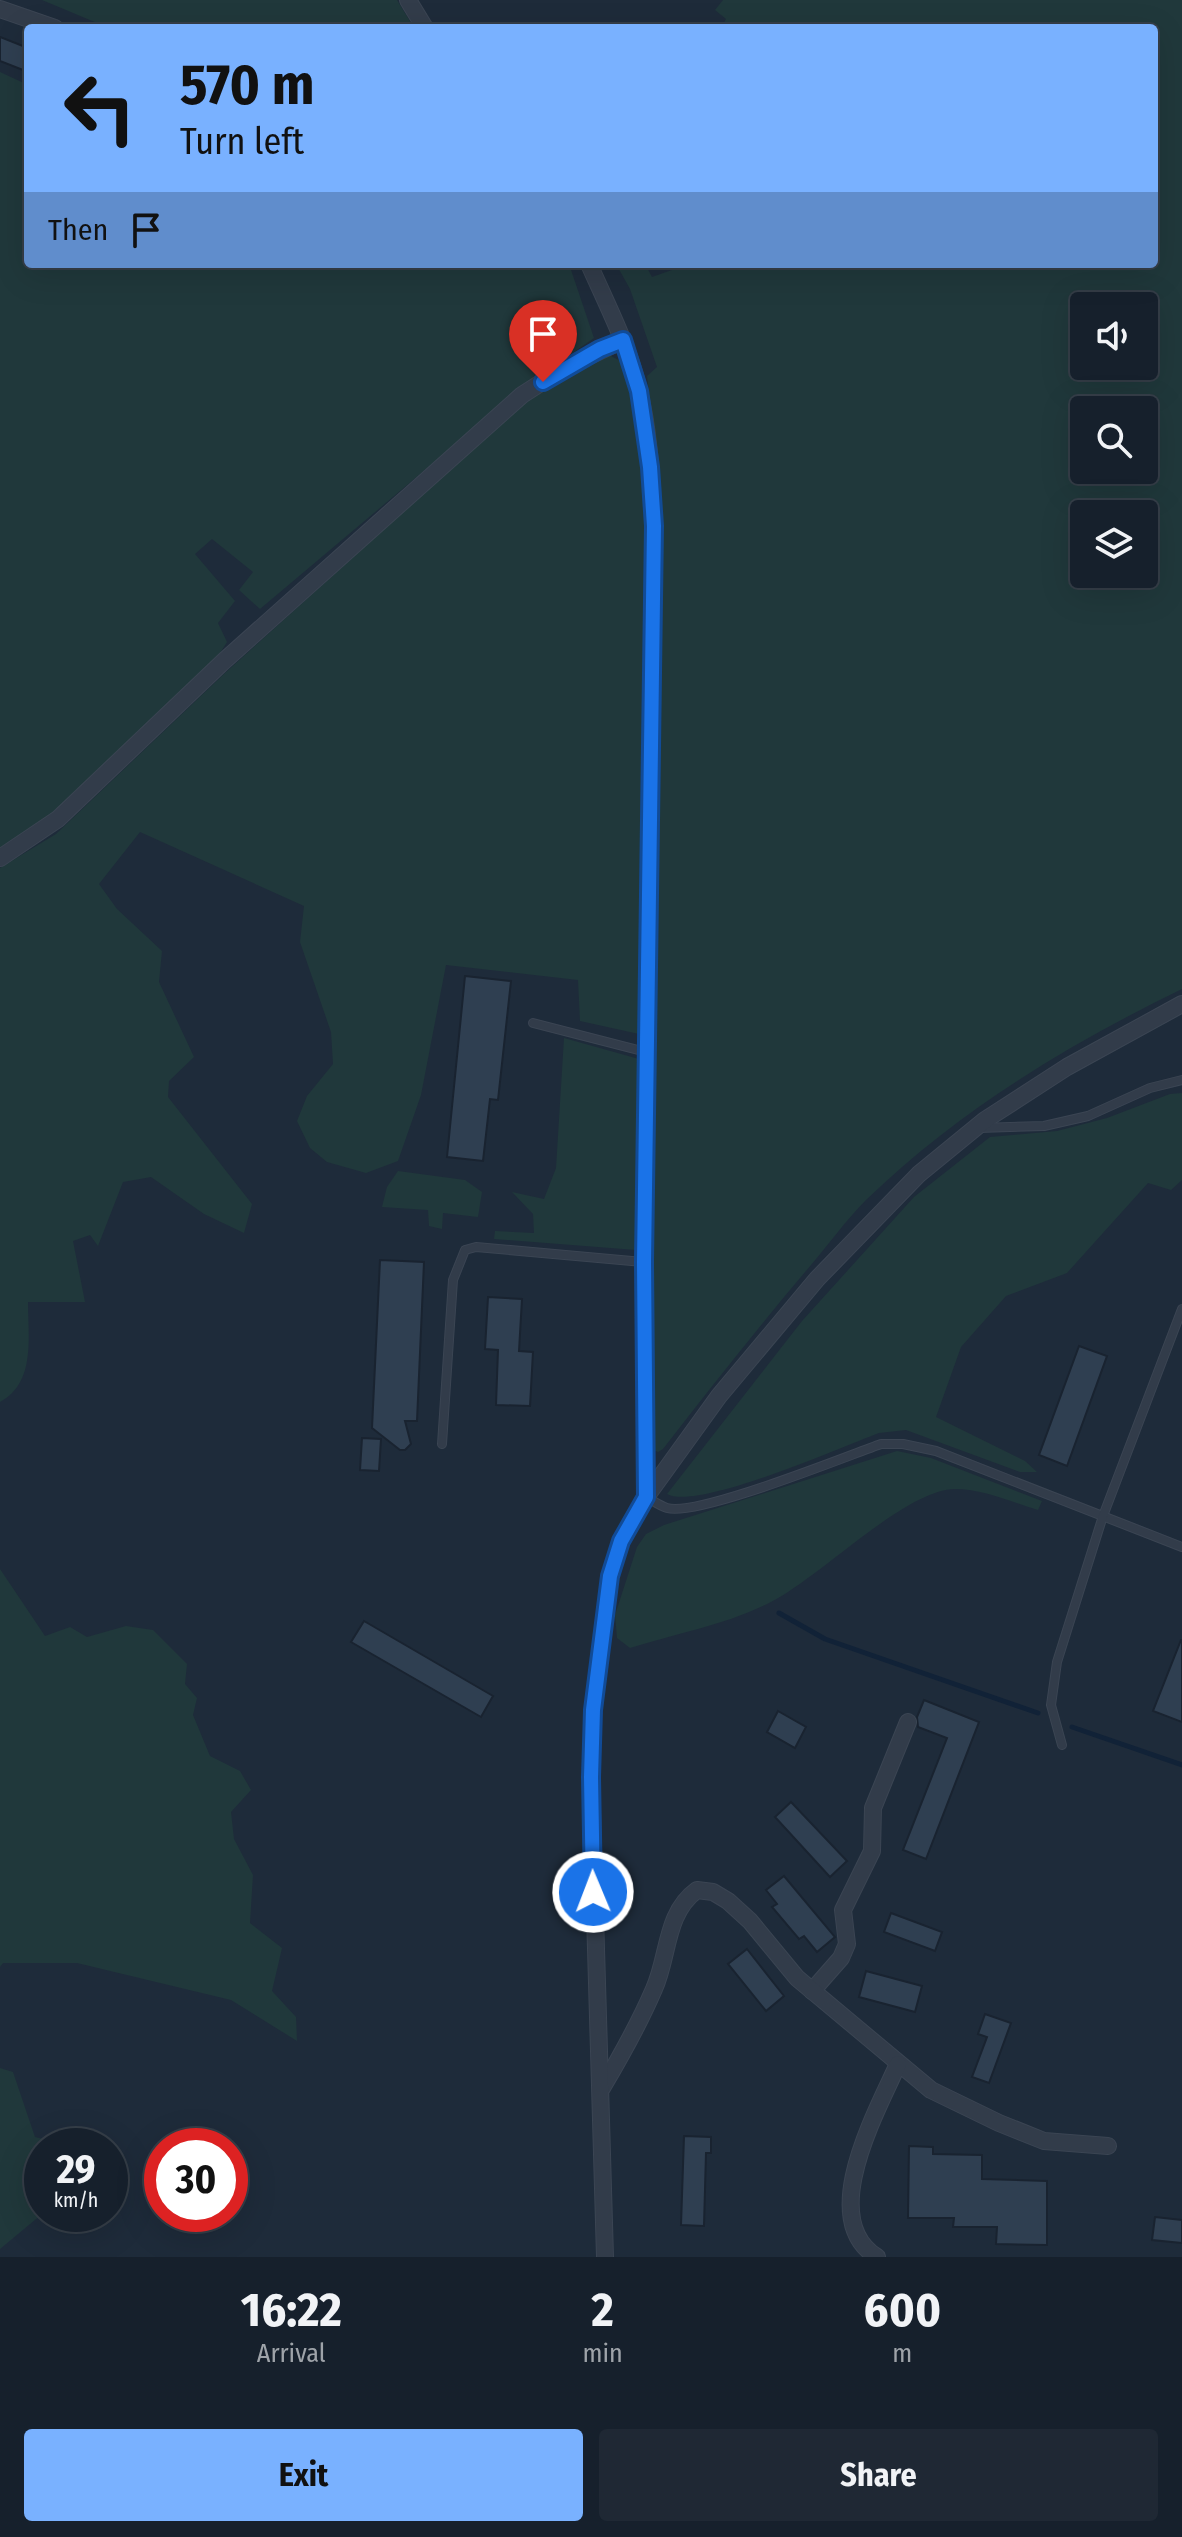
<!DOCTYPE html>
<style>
:root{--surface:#16202c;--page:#1f2834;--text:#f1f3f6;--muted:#9ea3a9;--line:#353e48;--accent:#79b1ff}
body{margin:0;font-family:"Fira Sans Condensed",sans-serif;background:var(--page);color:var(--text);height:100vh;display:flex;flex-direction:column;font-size:30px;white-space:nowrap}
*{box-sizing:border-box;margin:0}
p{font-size:26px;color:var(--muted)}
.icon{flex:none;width:44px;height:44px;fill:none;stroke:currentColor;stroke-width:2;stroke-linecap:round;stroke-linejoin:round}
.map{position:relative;height:2257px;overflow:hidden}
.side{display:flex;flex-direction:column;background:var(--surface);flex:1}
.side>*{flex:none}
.hud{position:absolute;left:24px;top:24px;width:1134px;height:244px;border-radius:8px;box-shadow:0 8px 32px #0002,0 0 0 2px var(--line);background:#79b1ff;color:#111;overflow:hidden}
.buttons{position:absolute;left:1070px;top:292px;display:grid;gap:16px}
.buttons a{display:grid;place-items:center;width:88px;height:88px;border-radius:8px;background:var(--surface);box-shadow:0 8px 32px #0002,0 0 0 2px var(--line);font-size:40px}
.speed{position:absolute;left:24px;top:2128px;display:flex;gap:16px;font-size:40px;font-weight:700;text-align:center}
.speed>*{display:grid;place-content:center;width:104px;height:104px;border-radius:50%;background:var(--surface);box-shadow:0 8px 32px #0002,0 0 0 2px var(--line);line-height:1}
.speed small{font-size:20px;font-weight:400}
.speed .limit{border:12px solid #d22;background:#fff;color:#111}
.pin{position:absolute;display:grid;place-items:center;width:68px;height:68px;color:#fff;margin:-82px -34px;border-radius:50% 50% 50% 0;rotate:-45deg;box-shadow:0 0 8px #0007}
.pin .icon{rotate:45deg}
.me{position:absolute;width:88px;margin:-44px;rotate:359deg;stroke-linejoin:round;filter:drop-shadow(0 0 6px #0008)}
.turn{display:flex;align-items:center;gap:28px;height:168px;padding:0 24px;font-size:36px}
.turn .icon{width:104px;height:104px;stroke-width:2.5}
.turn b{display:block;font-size:56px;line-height:68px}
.then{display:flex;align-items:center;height:76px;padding:0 24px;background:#0003;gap:16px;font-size:30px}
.eta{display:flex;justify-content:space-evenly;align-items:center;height:136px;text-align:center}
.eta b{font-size:48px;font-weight:700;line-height:56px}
.action{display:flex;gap:16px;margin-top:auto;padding:16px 24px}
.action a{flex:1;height:92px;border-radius:8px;background:var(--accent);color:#111;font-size:32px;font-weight:700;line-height:92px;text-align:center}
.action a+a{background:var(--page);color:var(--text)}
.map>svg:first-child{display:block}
.green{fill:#20383b;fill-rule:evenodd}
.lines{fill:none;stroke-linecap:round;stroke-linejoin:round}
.stream{stroke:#112237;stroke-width:5}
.building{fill:#2f3f51;stroke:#192330;stroke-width:2}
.service-casing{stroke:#3b4553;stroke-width:10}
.minor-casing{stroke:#3b4553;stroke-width:18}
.service{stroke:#323c4a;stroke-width:8}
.minor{stroke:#323c4a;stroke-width:16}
.route-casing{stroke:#114b97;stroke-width:20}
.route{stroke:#1a73e8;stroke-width:14}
</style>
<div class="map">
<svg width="1182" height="2257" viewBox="0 0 1182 2257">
<rect width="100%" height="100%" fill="#1e2b3a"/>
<!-- green -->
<g class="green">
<polygon points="42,0 397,0 414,28 360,28 351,24 325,24 324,28 109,28"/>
<path d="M723 0H1182V989C1067 1045 958 1111 866 1200 846 1220 829 1244 811 1265 760 1325 711 1387 663 1449L658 1452 653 1450 649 1438 660 489 647 376 657 367 630 289 616 264H645L652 277 689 264H1154V28H721L726 19 715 10ZM1084 306H1144V366H1084ZM1084 410H1144V470H1084ZM1084 514H1144V574H1084Z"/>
<polygon points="0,72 28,85 28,264 569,264 594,338 521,389 260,609 239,590 253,572 212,539 195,554 235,601 218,623 227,642 217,658 50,816 0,849"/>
<path d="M599 354 611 356 624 363 637 410 647 529 639 1034 580 1021 578 980 446 965 421 1095 398 1161 366 1173 327 1162 310 1148 297 1121 307 1096 333 1064 331 1032 300 942 304 906 140 832 99 884 117 909 162 951 159 982 194 1057 169 1081 168 1097 252 1204 244 1233 204 1214 151 1177 123 1182 98 1246 90 1235 73 1241 85 1302H28C28 1337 36 1383 0 1402V868L56 834 225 673 528 399Z"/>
<polygon points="564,1038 639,1059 636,1250 494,1239 495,1231 534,1233 533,1214 512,1192 544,1199 556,1168"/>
<path d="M1182 1093V1180L1171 1190 1148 1183 1067 1273 1006 1296 961 1347 936 1417 1025 1461 1037 1472H1020L906 1430 879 1433C841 1447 698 1511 667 1494L802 1321 914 1197 990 1137 1057 1131 1107 1118 1170 1094Z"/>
<polygon points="398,1171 465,1180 482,1192 478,1217 443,1213 442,1229 429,1226 428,1210 382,1207 387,1187"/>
<path d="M897 1451 931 1458 1042 1501 1038 1510C1011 1502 983 1489 955 1489 904 1490 820 1578 769 1603 725 1625 677 1633 630 1648L617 1638 615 1615 637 1547 646 1534 664 1525Z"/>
<polygon points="0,1569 45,1636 70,1627 87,1637 126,1626 153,1630 187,1664 185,1684 197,1698 193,1715 210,1756 240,1771 251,1790 231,1812 234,1839 253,1875 250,1923 282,1948 272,1991 296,2017 297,2041 231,2000 77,1963 3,1963 0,1967"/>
<polygon points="0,2068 13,2072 35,2137 56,2142 57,2146 42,2146 42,2214 0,2249"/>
</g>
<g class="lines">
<!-- stream -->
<g class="stream">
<polyline points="779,1613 825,1639 1038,1713"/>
<polyline points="1072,1727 1182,1765"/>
</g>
</g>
<!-- building -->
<g class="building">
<polygon points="0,37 28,48 28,72 0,61"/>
<polygon points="465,976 511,981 498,1100 490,1099 483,1161 447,1157"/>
<polygon points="380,1260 424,1262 417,1421 405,1421 411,1444 405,1450 400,1450 372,1428"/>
<polygon points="488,1297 522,1299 519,1351 533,1352 530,1406 496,1405 498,1350 485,1349"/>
<polygon points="1079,1346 1107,1356 1067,1466 1039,1455"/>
<polygon points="362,1438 381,1439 379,1471 360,1470"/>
<polygon points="364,1621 493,1696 481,1717 351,1642"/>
<polygon points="1181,1640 1182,1640 1182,1722 1153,1711"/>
<polygon points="924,1700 979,1722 926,1859 903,1850 947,1738 918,1727 917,1717"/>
<polygon points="778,1711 806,1727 795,1748 767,1732"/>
<polygon points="791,1802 847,1861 830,1877 775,1817"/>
<polygon points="784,1876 835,1937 817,1952 804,1936 799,1939 772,1907 777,1904 766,1890"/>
<polygon points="891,1913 942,1932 935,1951 884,1932"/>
<polygon points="747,1949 784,1996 766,2011 728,1964"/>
<polygon points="866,1971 922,1986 915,2012 859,1997"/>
<polygon points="985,2014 1011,2023 989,2083 972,2077 987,2037 978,2034"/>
<polygon points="684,2136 711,2137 711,2153 706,2153 704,2226 681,2225"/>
<polygon points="909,2146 933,2147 933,2154 982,2155 982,2179 1047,2181 1047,2245 996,2244 997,2227 953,2227 954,2218 908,2218"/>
<polygon points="1155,2217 1182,2220 1182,2243 1152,2240"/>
</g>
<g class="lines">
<!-- service casing -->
<g class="service-casing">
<g id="service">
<polyline points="533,1023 646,1052"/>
<polyline points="979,1128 1044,1126 1088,1116 1150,1088 1182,1080"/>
<polyline points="442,1444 453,1280 465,1250 476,1247 643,1262"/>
<path d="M646 1497C652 1500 660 1506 667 1508 697 1517 844 1457 881 1444H903L936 1451 1182 1547"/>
<polyline points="1062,1745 1051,1705 1057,1662 1103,1516 1182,1309"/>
</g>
</g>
<!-- minor casing -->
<g class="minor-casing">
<g id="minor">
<polyline points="408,0 425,28"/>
<polyline points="0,9 55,28"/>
<path d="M589 264C607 305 629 347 639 391 650 435 651 481 654 526L644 1262 646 1497"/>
<polyline points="0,858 58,819 224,661 522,395 564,368 623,340"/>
<polyline points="812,1991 841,1958 847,1944 843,1910 872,1851 873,1808 908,1722"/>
<path d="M602 2088C621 2056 639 2024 654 1989 669 1956 665 1913 697 1890L713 1892 728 1901 750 1921 797 1978 931 2090 999 2123 1044 2141 1108 2146"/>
<polyline points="605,2257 591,1777 593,1710 610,1576 621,1541 646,1497 719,1396 817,1279 919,1174 985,1120 1067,1067 1182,1004"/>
<path d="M877 2257C816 2219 877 2111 898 2064"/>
</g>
</g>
<!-- service -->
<use href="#service" class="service"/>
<!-- minor -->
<use href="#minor" class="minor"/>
</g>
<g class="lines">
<!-- route casing -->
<g class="route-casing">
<polyline id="route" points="543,382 600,349 623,340 639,391 650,467 654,526 644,1262 646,1497 621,1541 610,1576 593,1710 591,1777 593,1892"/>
</g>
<!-- route -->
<use href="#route" class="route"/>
</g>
</svg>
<div class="buttons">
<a><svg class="icon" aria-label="sound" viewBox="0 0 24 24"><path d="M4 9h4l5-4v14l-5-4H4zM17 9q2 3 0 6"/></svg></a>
<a><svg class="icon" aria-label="search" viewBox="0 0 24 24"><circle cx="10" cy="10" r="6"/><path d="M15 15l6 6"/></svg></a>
<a><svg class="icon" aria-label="layers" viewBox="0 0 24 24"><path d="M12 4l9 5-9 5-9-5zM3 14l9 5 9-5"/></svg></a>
</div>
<div class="speed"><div>29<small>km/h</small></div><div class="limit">30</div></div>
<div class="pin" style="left:543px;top:382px;background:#d93025"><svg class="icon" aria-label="arrive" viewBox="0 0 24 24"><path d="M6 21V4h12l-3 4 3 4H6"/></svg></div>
<svg class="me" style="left:593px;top:1892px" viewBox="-20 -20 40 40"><circle r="17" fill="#1a73e8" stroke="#fff" stroke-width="3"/><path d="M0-11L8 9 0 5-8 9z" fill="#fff"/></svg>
<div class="hud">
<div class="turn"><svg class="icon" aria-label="left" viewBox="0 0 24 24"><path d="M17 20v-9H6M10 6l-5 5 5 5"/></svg><div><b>570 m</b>Turn left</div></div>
<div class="then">Then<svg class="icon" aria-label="arrive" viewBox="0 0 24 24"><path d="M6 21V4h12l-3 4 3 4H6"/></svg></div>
</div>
</div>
<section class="side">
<div class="eta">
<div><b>16:22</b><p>Arrival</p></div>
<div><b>2</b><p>min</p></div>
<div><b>600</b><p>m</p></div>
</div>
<div class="action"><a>Exit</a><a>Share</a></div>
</section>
